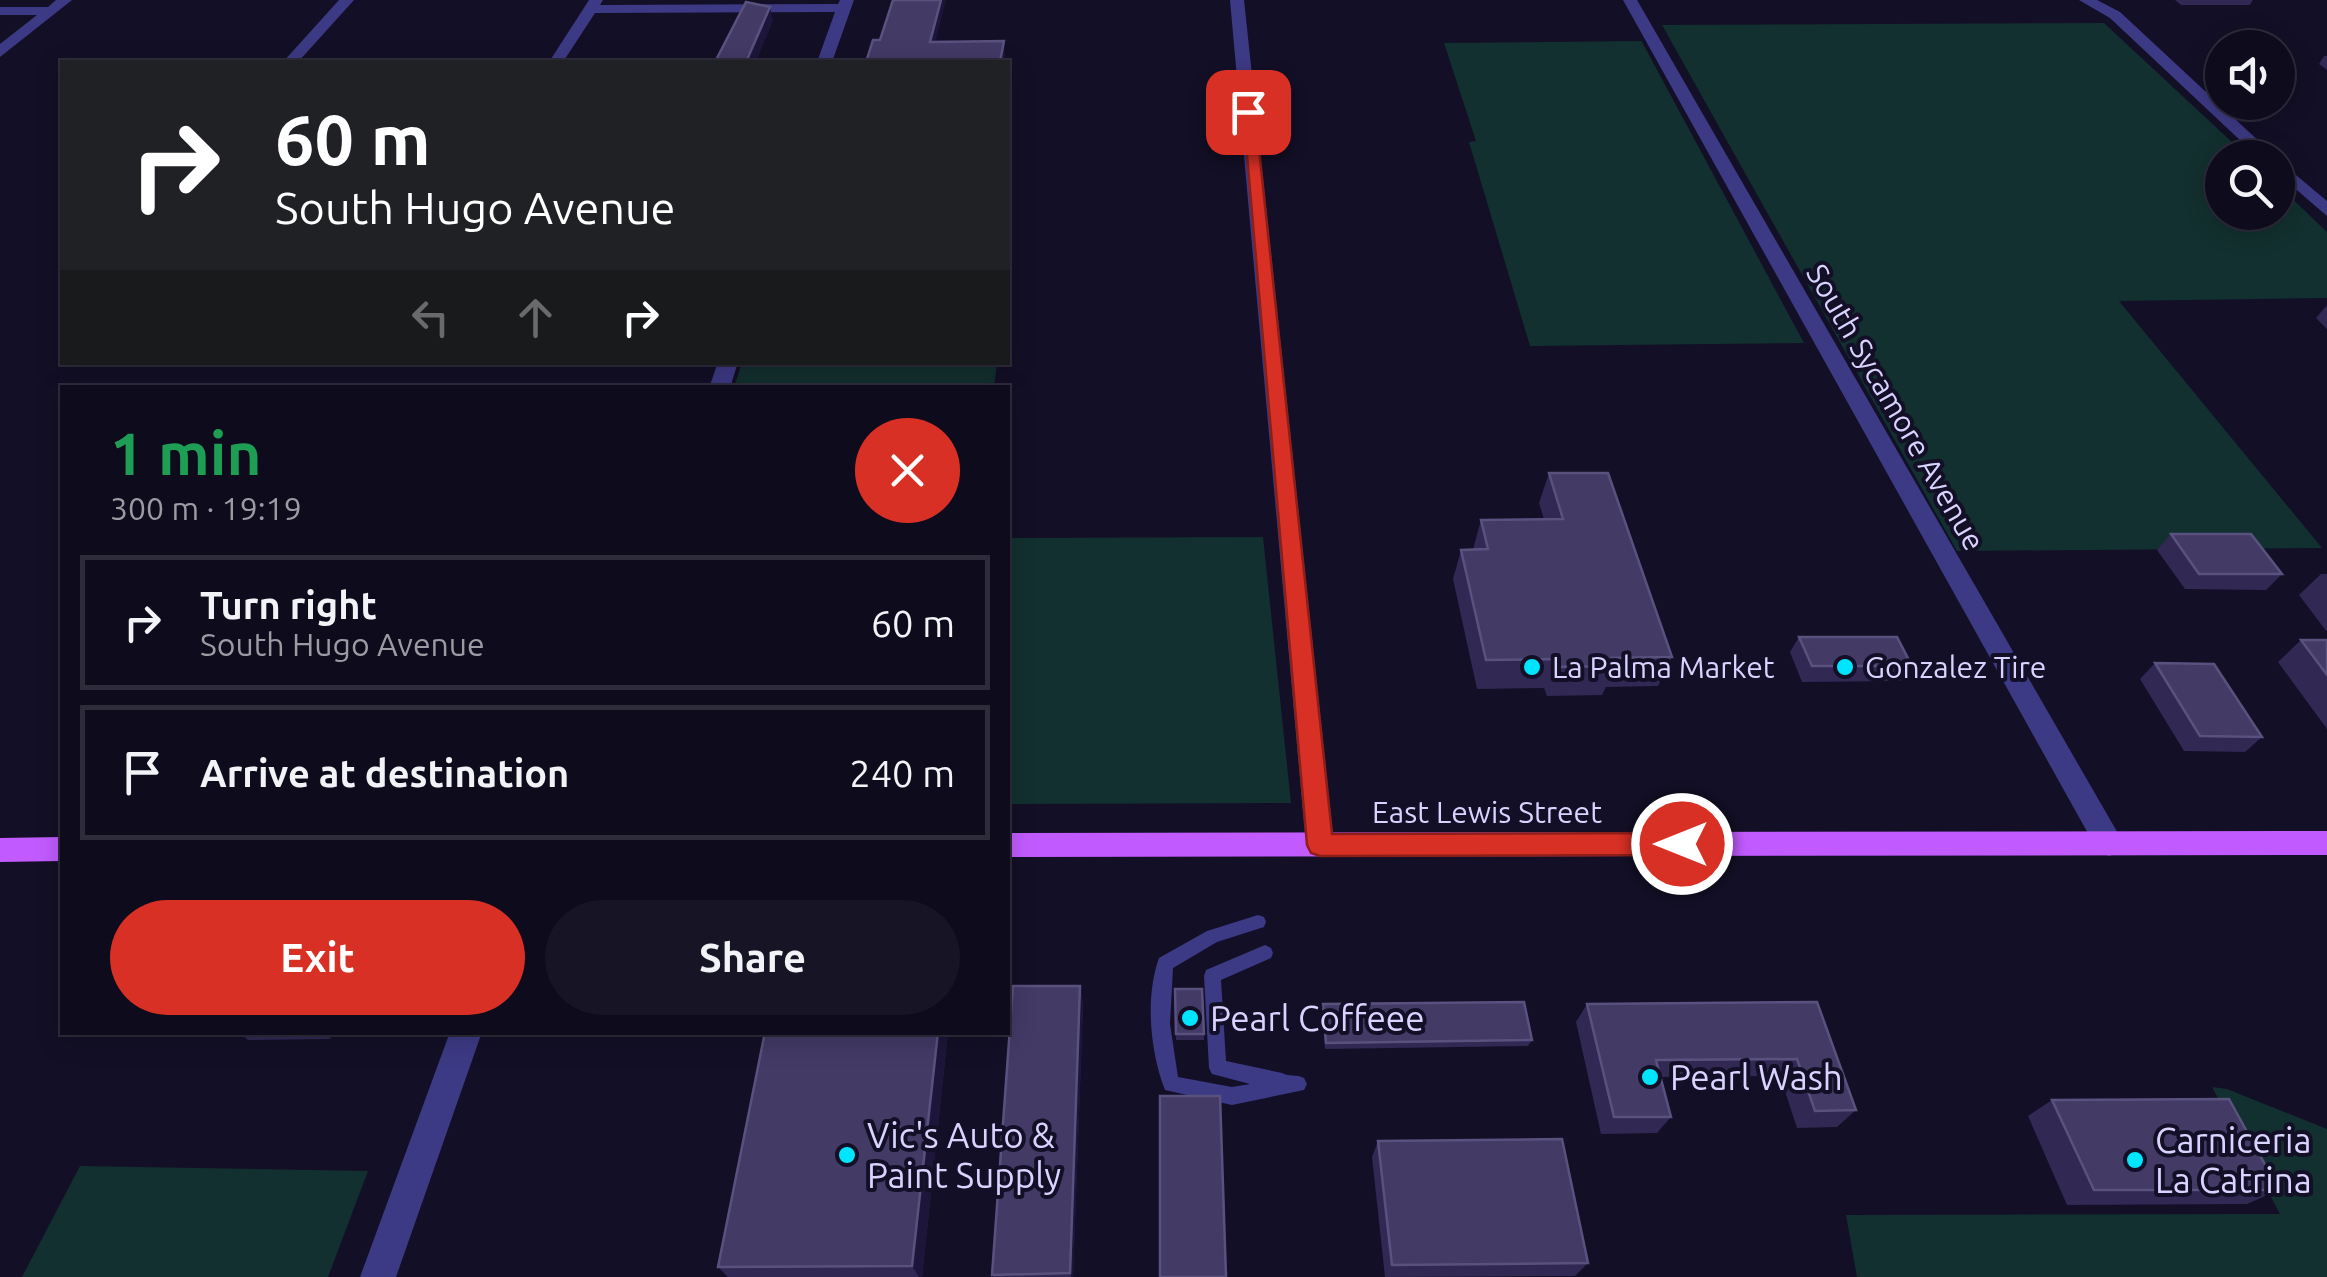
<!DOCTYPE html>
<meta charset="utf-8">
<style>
:root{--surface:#0e0b1c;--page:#171425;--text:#f1f3f6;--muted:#9b9ba3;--line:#2e2b3b;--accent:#d93025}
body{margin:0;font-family:Ubuntu,sans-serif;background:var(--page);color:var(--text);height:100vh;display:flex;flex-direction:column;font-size:38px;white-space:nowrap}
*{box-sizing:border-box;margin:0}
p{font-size:32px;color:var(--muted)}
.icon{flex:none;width:55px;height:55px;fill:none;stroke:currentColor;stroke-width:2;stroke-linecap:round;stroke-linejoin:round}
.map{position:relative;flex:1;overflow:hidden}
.drawer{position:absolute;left:60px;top:385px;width:950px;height:650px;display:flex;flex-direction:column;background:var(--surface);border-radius:0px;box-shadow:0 5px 25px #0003,0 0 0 2px var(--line)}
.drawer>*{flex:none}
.banner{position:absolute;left:60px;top:60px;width:950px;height:305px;border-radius:0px;box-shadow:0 5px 25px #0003,0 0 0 2px var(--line);background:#202124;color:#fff;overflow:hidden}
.fabs{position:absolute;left:2205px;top:30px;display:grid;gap:20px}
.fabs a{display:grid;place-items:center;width:90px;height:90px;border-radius:50%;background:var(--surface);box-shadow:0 5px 25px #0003,0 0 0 2px var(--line);font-size:50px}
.pin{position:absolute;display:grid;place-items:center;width:85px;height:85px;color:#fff;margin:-42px;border-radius:20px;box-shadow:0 5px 15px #0006}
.me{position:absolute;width:110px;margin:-55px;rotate:270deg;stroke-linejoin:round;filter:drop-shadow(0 0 8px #0008)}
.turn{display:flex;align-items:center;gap:35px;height:210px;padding:0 50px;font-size:45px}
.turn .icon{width:130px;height:130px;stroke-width:2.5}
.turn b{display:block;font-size:70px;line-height:85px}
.lanes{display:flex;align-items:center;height:95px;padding:0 50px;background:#0003;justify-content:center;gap:50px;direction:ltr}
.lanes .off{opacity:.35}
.round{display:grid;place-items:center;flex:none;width:105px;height:105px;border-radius:52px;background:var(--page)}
.overview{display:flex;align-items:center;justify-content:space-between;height:170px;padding:0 50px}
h1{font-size:60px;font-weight:600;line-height:75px;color:#1e9e55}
.action{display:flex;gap:20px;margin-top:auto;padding:20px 50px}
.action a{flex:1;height:115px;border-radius:60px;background:var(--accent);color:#fff;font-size:40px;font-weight:600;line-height:115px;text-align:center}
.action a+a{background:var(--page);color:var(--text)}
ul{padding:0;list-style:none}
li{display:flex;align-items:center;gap:30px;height:135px;margin:0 20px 15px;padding:0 30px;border:5px solid var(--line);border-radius:0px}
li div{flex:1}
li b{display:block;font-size:38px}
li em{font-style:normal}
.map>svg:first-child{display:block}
.green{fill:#12302f}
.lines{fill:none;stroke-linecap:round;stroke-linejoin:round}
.lane{fill:#3d3a85;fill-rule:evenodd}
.street{fill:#3d3a85;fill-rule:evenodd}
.primary{fill:#c25bff;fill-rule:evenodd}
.wall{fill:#312854}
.shaded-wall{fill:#1d163a}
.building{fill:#433a66;stroke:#5a527e;stroke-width:2.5}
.route{fill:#d93025;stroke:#8d1f18;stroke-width:2.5}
.poi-dot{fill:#00e5ff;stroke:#130f26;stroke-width:4}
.labels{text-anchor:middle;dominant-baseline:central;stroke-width:8;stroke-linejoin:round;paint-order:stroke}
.street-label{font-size:30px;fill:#d9d4ff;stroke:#130f26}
.poi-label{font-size:30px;fill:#d9d4ff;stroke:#130f26;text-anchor:start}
.near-poi-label{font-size:35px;fill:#d9d4ff;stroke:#130f26;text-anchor:start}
</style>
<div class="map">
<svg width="2327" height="1277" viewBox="0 0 2327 1277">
<rect width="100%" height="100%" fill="#130f26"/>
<!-- green -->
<g class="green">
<polygon points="2104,23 2248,157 2222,158 2222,212 2278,212 2278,185 2327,232 2327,298 2119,301 2322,548 1957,551 1662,25"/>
<polygon points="1642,41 1642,42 1804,343 1530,346 1469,142 1476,141 1444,43"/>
<polygon points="742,363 742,362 997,363 994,387 734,387"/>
<polygon points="1263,537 1291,803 1008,804 1008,538"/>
<polygon points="2212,1087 2227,1089 2327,1129 2327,1277 1857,1277 1846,1215 2280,1214"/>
<polygon points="80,1166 368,1171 328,1277 22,1277"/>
</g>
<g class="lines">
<!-- lane -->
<path class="lane" d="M1258 915 1264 917 1266 922 1264 927 1217 942 1173 968 1170 1024 1178 1077 1232 1087 1250 1084 1212 1074 1209 1068 1204 976 1206 970 1265 945 1271 948 1273 953 1271 958 1221 980 1226 1061 1282 1073C1290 1077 1296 1074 1304 1078L1307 1084 1304 1090 1232 1105 1165 1090C1150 1052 1145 997 1159 958L1207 931Z"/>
<!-- street -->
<g class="street">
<polygon points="56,0 72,0 0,57 0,44 37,15 0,15 0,7 48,7"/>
<polygon points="339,0 354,0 298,62 283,62"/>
<polygon points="589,0 603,0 600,5 838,4 840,0 854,0 832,62 817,62 835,12 595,13 563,62 549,62"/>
<polygon points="1230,0 1244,0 1334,845 1330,854 1320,857 1310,854 1306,845"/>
<polygon points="1623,0 1637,0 2119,835 2123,844 2119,853 2109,856 2099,853"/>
<polygon points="2079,0 2097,0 2120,12 2277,158 2259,158 2110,18"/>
<polygon points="2278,160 2327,201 2327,216 2278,174"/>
<polygon points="718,362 738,362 730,388 709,388"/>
<polygon points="450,1032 482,1032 396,1277 360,1277"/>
</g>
<!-- primary -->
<g class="primary">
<polygon points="2327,831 2327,855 1008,857 1008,833"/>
<polygon points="62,837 62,861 0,862 0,838"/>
</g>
</g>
<!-- wall -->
<g class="wall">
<polygon points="2175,0 2253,0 2250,5 2181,5"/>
<polygon points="2324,56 2327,56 2327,70 2319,64"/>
<polygon points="2327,305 2327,329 2316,318"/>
<polygon points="1549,473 1672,657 1658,686 1606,687 1602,695 1547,696 1544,688 1477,689 1453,579 1461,550 1473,549 1481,520 1544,519 1539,503"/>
<polygon points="2171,534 2282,574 2266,590 2185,589 2157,550"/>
<polygon points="2321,574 2327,574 2327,632 2299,595"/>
<polygon points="1799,637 1912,666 1900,681 1802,682 1790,652"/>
<polygon points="2301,640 2327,640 2327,729 2278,662"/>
<polygon points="2155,663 2262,737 2245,752 2184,751 2140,679"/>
<polygon points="1080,986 1083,1005 1073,1277 993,1277 992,1275"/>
<polygon points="1175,989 1204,1034 1204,1040 1176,1040"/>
<polygon points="1817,1002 1856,1110 1837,1127 1797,1128 1780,1076 1660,1077 1671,1117 1657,1133 1601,1134 1576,1022 1587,1004"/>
<polygon points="1323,1004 1532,1040 1528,1046 1325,1049 1322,1010"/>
<polygon points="238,1032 334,1032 331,1039 248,1040"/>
<polygon points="948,1032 922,1277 728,1277 718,1267"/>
<polygon points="2052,1100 2279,1190 2247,1204 2067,1205 2028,1116"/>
<polygon points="1378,1141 1588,1263 1575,1276 1385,1277 1372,1157"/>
</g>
<!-- shaded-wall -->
<g class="shaded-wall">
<polygon points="941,0 946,0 932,56 930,42"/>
<polygon points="770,7 773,21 756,62 746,62"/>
<polygon points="1004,41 1005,56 1004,62 1000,62"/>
<polygon points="1080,986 1083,1005 1073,1277 1071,1277"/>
<polygon points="323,1032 334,1032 331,1039"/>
<polygon points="938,1032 948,1032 922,1277 919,1277 912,1266"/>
</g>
<!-- building -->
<g class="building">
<polygon points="893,0 941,0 930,42 1004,41 1000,62 866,62 873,40 880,40"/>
<polygon points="746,2 770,7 746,62 715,62"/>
<polygon points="1549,473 1608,473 1672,657 1612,658 1615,666 1558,667 1555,659 1486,660 1461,550 1488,549 1481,520 1563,519"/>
<polygon points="2171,534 2251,534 2282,574 2199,574"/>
<polygon points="1799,637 1897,637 1912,666 1812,666"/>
<polygon points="2301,640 2327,640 2327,675"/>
<polygon points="2155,663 2214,664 2262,737 2200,736"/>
<polygon points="1013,986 1080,986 1070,1273 992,1275"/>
<polygon points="1175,989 1202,989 1204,1034 1176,1034"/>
<polygon points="1524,1002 1532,1040 1326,1043 1323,1004"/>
<polygon points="1817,1002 1856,1110 1815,1111 1797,1059 1656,1060 1671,1117 1614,1117 1587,1004"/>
<polygon points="765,1032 938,1032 912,1266 718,1267"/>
<polygon points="1160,1096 1220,1096 1226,1277 1160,1277"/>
<polygon points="2229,1099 2279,1190 2094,1190 2052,1100"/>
<polygon points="1562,1139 1588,1263 1392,1265 1378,1141"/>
</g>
<!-- route -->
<polygon class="route" points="1243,109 1255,112 1332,834 1682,833 1691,836 1695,844 1691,852 1682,855 1320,856 1311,853 1307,845"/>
<!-- markers -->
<g class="poi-dot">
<circle cx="1532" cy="667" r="10"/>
<circle cx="1845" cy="667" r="10"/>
<circle cx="1190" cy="1018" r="10"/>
<circle cx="1650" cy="1077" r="10"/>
<circle cx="847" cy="1155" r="10"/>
<circle cx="2135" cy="1160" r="10"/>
</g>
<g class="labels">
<!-- street labels -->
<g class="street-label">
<text transform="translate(1896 407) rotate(60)">South Sycamore Avenue</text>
<text x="1487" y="812">East Lewis Street</text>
</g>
<!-- poi labels -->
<g class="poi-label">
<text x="1552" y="667">La Palma Market</text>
<text x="1865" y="667">Gonzalez Tire</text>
</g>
<!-- near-poi labels -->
<g class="near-poi-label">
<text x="1210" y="1018">Pearl Coffeee</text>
<text x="1670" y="1077">Pearl Wash</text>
<text x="867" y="1135">Vic's Auto &amp;<tspan x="867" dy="40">Paint Supply</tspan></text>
<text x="2155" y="1140">Carniceria<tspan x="2155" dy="40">La Catrina</tspan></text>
</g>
</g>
</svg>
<div class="fabs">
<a><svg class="icon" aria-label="sound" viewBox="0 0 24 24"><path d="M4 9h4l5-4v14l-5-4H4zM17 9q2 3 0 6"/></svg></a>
<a><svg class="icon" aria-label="search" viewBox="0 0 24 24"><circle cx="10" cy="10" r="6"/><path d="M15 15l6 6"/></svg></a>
</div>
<div class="pin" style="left:1248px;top:112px;background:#d93025"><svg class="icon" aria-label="arrive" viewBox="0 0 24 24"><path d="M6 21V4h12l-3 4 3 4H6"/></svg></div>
<svg class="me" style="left:1682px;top:844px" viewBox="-20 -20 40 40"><circle r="17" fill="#d93025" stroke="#fff" stroke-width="3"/><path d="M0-11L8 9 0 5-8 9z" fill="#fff"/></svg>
<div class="banner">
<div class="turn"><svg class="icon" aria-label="right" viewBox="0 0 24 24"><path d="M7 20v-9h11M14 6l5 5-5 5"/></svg><div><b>60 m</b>South Hugo Avenue</div></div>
<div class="lanes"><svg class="icon off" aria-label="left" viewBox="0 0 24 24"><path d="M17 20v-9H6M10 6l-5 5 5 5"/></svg><svg class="icon off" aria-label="ahead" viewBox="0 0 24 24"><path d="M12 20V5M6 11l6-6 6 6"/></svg><svg class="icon" aria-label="right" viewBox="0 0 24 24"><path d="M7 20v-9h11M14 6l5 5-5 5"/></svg></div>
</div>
<section class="drawer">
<div class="overview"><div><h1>1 min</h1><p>300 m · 19:19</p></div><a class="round" style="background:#d93025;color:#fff"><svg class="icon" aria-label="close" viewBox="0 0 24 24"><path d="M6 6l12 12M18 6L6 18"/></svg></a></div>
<ul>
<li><svg class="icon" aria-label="right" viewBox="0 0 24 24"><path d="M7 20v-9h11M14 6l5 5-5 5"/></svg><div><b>Turn right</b><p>South Hugo Avenue</p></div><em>60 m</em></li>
<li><svg class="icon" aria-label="arrive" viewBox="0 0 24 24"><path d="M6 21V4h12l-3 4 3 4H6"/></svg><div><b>Arrive at destination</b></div><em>240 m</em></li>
</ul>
<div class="action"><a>Exit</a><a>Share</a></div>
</section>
</div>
